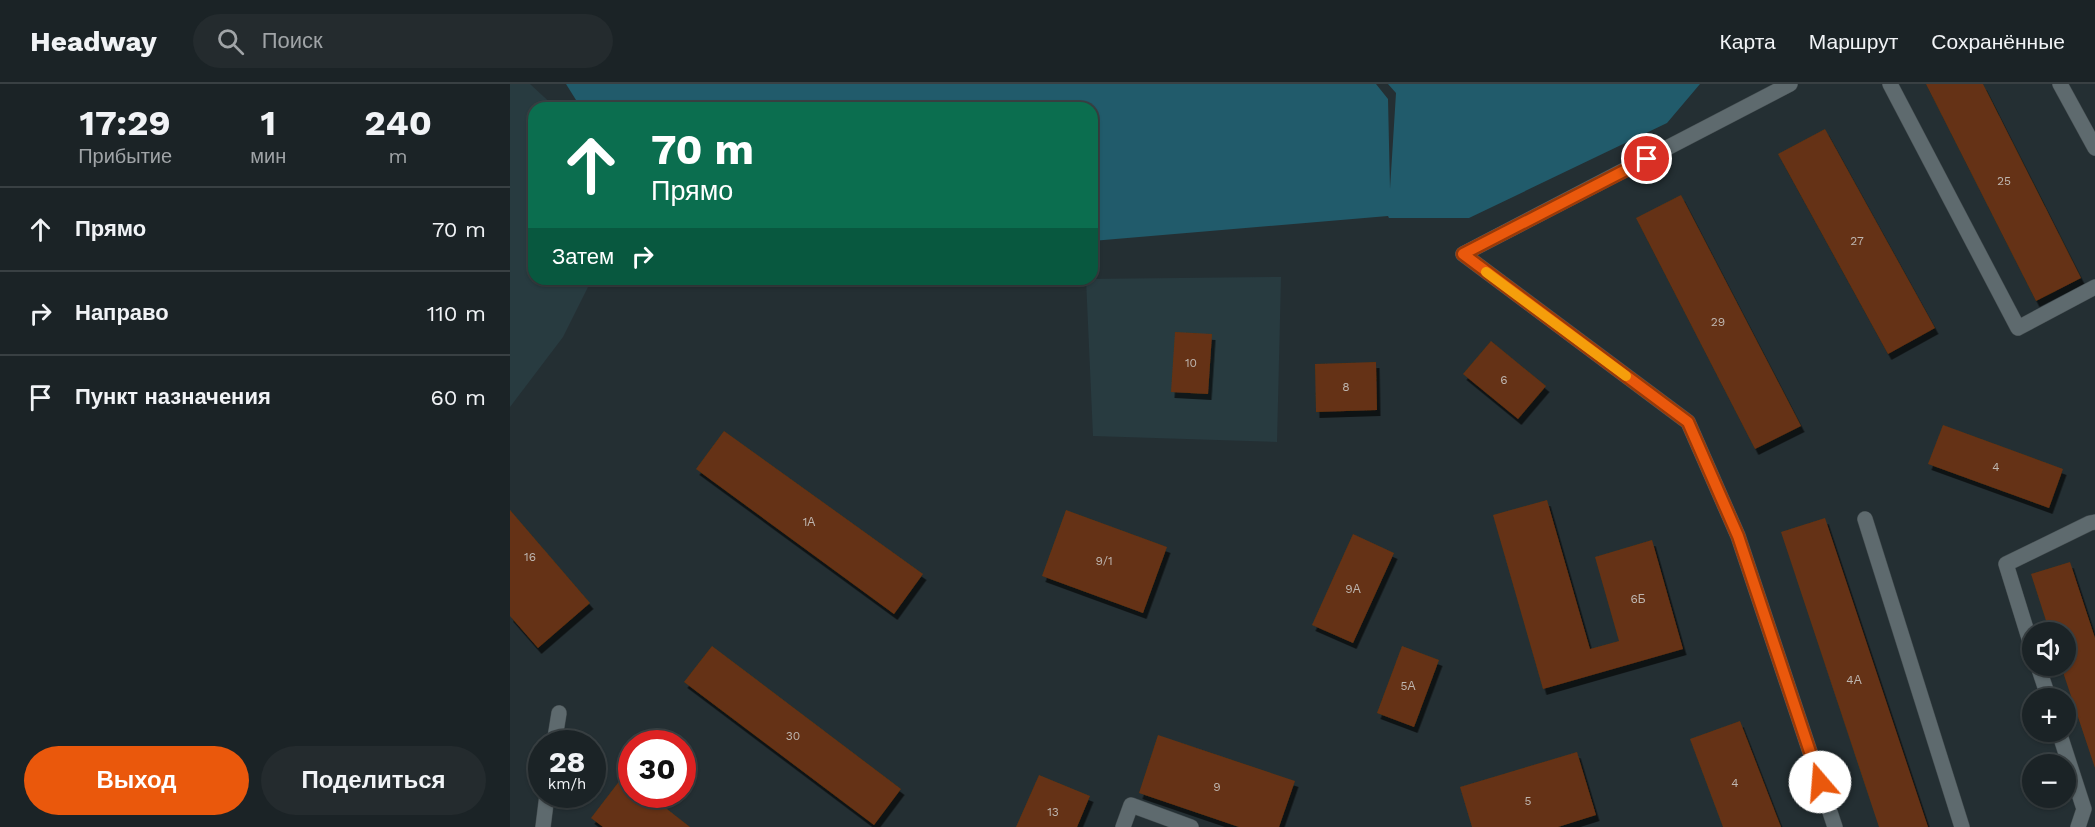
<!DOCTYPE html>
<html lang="ru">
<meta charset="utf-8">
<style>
:root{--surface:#1b2326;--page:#242b2e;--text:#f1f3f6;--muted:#a0a4a7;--line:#394043;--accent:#ea580c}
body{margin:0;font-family:"Work Sans",sans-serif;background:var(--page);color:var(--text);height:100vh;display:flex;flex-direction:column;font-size:22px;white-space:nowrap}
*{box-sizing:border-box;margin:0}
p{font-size:20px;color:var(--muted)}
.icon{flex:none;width:33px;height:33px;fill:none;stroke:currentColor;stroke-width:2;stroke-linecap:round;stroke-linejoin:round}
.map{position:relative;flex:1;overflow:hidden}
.side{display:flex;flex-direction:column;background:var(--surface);width:510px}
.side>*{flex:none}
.guide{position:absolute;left:18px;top:18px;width:570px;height:183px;border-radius:18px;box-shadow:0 2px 4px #0004,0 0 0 2px var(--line);background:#0b6e4f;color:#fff;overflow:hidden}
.tools{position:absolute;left:1512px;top:538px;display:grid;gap:12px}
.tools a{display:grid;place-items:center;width:54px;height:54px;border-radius:50%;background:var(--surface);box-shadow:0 2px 4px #0004,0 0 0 2px var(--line);font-size:30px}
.speed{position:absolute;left:18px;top:646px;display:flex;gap:12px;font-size:30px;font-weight:700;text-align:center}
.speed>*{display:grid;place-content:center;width:78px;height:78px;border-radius:50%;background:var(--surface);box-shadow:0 2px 4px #0004,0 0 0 2px var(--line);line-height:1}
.speed small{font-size:15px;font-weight:400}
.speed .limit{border:9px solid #d22;background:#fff;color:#111}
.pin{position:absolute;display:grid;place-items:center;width:51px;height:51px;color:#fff;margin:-26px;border:3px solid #fff;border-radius:50%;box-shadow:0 2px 6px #0007}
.me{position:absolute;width:66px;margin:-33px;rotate:342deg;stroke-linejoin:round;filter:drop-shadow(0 0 4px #0008)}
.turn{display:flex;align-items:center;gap:21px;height:126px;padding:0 24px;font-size:27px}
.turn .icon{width:78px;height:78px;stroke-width:2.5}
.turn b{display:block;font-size:42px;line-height:51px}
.then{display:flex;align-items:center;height:57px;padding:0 24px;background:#0003;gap:12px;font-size:22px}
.eta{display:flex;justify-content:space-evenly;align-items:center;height:102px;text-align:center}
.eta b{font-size:36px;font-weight:700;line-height:42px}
.action{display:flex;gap:12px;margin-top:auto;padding:12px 24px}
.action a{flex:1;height:69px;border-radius:36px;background:var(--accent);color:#fff;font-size:24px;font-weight:700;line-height:69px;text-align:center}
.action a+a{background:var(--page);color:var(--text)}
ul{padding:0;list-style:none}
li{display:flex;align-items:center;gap:18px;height:84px;padding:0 24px;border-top:2px solid var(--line)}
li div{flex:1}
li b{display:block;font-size:22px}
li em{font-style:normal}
header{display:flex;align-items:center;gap:36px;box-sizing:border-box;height:84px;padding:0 30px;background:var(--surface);border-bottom:2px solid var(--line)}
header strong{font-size:28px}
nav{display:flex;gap:33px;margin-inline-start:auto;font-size:21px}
.search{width:420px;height:54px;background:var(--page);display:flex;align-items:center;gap:15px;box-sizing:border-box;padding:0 21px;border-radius:33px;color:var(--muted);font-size:22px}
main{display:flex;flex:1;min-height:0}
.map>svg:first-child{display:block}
.built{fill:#283b40}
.green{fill:#215b6b}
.building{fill:#653312;filter:url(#shadow)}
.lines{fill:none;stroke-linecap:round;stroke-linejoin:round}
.minor-casing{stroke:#434c4f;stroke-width:16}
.minor{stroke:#5e6a6e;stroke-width:15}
.route-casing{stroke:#983908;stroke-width:15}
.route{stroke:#ea580c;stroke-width:10}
.slow{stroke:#f59e0b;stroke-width:10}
.labels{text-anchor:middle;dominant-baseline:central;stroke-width:6;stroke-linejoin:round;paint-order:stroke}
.number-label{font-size:12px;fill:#beb6b0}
</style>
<header>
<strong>Headway</strong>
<div class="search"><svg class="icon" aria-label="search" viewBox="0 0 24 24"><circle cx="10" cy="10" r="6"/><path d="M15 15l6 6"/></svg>Поиск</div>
<nav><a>Карта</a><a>Маршрут</a><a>Сохранённые</a></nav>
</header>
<main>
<section class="side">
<div class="eta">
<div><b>17:29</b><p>Прибытие</p></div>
<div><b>1</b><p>мин</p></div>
<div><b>240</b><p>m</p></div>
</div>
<ul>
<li><svg class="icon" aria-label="ahead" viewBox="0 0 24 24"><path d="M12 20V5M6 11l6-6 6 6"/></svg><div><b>Прямо</b></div><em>70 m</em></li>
<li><svg class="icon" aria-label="right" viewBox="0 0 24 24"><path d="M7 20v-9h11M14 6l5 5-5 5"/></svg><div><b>Направо</b></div><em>110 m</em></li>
<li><svg class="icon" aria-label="arrive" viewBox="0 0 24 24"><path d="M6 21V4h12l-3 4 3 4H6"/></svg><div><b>Пункт назначения</b></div><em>60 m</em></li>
</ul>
<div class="action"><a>Выход</a><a>Поделиться</a></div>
</section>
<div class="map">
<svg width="1585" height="743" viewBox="0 0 1585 743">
<defs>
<filter id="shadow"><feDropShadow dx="3.5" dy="6" stdDeviation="0" flood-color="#0009"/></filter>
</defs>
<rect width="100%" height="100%" fill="#242f33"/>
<!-- built -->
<g class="built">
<polygon points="0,0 20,0 46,24 24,24 24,195 82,195 53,253 0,323"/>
<polygon points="771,193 767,358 583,352 576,195"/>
</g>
<!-- green -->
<polygon class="green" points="56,0 866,0 878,15 880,105 886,9 878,0 1190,0 1157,39 959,134 879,134 878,132 582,157 582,24 71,24"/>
<!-- building -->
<g class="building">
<polygon points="1416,0 1473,0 1571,194 1526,217"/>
<polygon points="1315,45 1425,244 1378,270 1268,70"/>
<polygon points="1171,111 1291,342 1245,365 1126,134"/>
<polygon points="665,248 702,250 698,310 661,308"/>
<polygon points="981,257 1036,302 1008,335 953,290"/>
<polygon points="866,278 867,326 806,328 805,280"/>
<polygon points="1433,341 1553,385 1539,424 1418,380"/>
<polygon points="214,347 413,490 384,530 186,385"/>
<polygon points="1037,416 1080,565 1109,557 1085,473 1142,456 1173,565 1033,605 983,431"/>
<polygon points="0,426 80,519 28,564 0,532"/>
<polygon points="556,426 657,463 633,529 532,492"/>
<polygon points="1315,434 1418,743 1369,743 1271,448"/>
<polygon points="843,450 884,469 843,559 802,541"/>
<polygon points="1560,478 1585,554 1585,684 1551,582 1556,582 1556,549 1540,549 1521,490"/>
<polygon points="202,562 391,705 364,741 174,598"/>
<polygon points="892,562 929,576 904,643 867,629"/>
<polygon points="1230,637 1271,743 1213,743 1180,655"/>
<polygon points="648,651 785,697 769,743 729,743 629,709"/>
<polygon points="1067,668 1086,731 1048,743 962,743 950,703"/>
<polygon points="114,691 122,697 122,711 139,711 180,743 93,743 81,734"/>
<polygon points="529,691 580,712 567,743 506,743"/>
</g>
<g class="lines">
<!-- minor casing -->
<g class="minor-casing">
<g id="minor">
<polyline points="1280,0 953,170 1178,338 1228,452 1325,743"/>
<polyline points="1380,0 1508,244 1585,203"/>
<polyline points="1550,0 1585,64"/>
<polyline points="1355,435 1452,743"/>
<polyline points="1522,564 1496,480 1580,439 1585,438"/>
<polyline points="1528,582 1539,615"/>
<polyline points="1549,648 1574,725 1568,743"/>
<polyline points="44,660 49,629"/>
<polyline points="33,743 37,711"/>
<polyline points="613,743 621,721 681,743"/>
</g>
</g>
<!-- minor -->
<use href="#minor" class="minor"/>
</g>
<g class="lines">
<!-- route casing -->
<g class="route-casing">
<polyline id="route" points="1137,75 953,170 1178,338 1228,452 1310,698"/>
</g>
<!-- route -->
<use href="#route" class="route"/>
<!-- slow -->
<polyline class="slow" points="976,188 1116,292"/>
</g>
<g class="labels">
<!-- number labels -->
<g class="number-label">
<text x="1494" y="97">25</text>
<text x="1347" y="157">27</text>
<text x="1208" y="238">29</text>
<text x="681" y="279">10</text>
<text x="994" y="296">6</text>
<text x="836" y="303">8</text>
<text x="1486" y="383">4</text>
<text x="299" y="438">1А</text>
<text x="20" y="473">16</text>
<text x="594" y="477">9/1</text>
<text x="843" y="505">9А</text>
<text x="1128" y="515">6Б</text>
<text x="1344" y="596">4А</text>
<text x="898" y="602">5А</text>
<text x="283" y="652">30</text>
<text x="1225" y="699">4</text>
<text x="707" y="703">9</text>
<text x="1018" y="717">5</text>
<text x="543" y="728">13</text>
</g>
</g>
</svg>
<div class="tools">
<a><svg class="icon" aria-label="sound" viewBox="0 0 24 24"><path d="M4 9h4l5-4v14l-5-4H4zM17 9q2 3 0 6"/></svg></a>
<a>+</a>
<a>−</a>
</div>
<div class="speed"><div>28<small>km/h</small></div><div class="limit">30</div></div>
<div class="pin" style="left:1137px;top:75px;background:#d93025"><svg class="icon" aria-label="arrive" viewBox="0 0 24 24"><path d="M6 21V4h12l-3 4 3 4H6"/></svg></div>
<svg class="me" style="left:1310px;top:698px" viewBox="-20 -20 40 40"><circle r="19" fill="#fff"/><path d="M0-13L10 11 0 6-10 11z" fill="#ea580c"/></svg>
<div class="guide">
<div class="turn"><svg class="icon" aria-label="ahead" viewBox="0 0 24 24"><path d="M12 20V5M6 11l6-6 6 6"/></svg><div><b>70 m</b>Прямо</div></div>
<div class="then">Затем<svg class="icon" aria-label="right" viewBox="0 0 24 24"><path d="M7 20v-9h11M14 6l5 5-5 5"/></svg></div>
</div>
</div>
</main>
